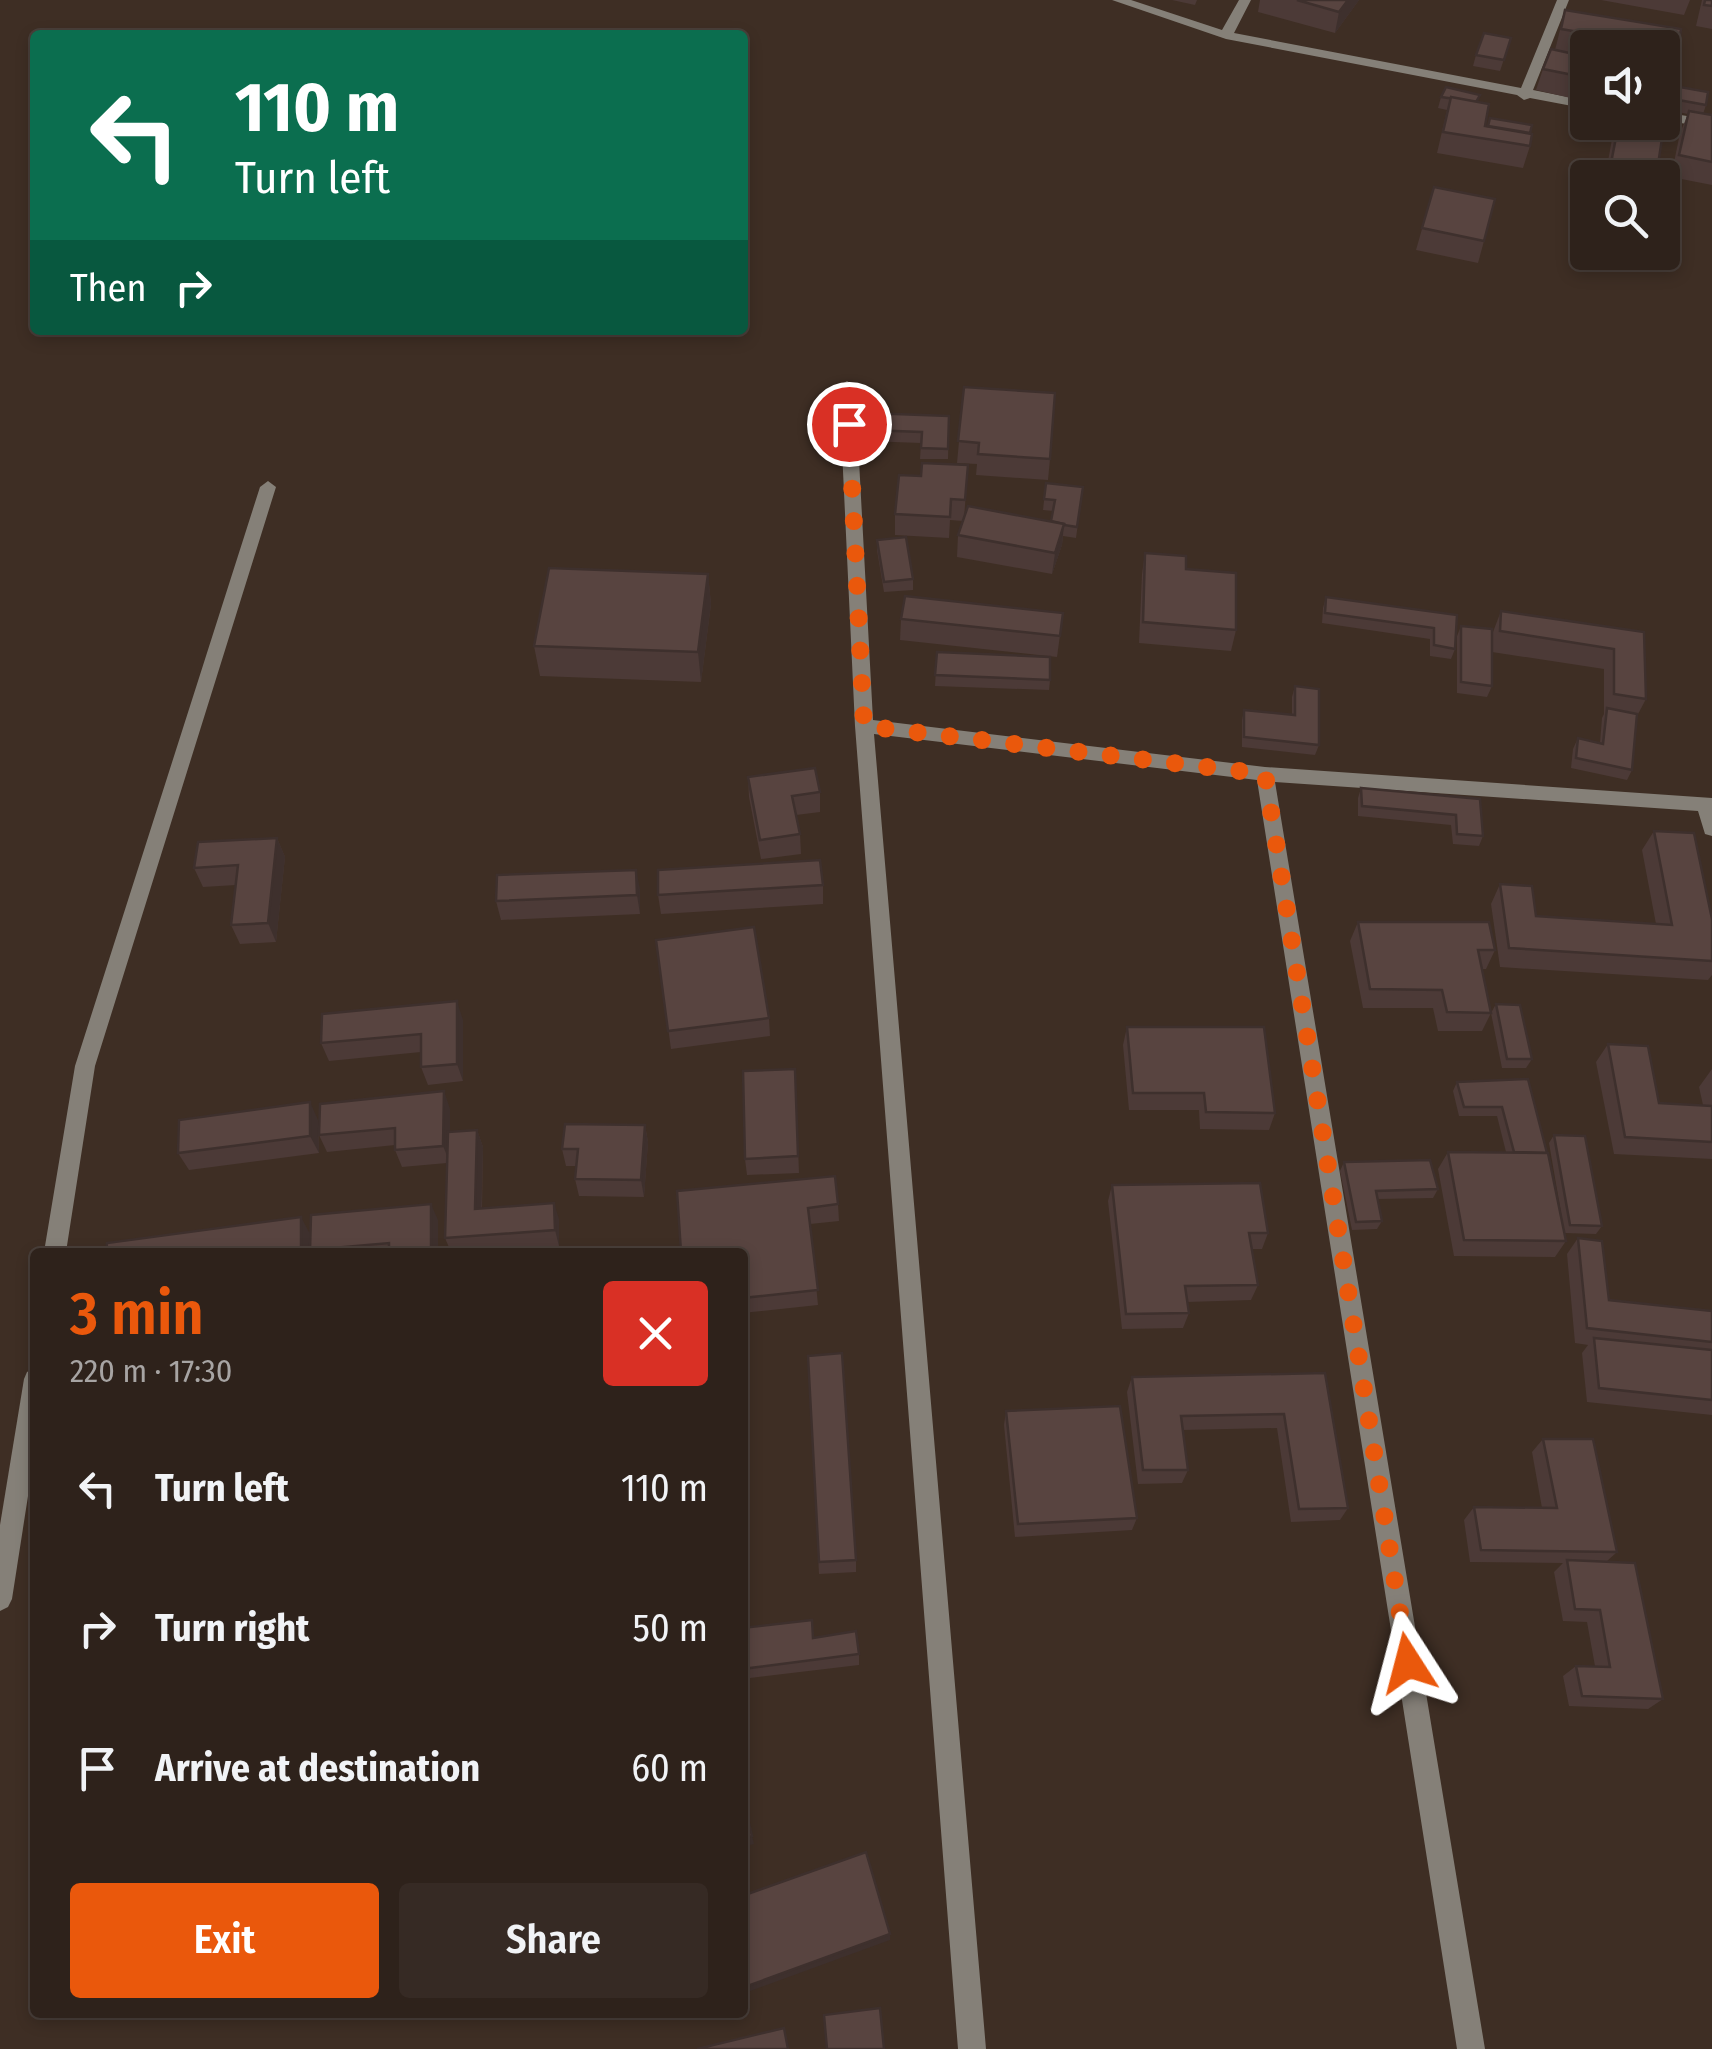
<!DOCTYPE html>
<meta charset="utf-8">
<style>
:root{--surface:#2e221b;--page:#362a24;--text:#f1f3f6;--muted:#a7a4a3;--line:#493f3a;--accent:#ea580c}
body{margin:0;font-family:"Fira Sans Condensed",sans-serif;background:var(--page);color:var(--text);height:100vh;display:flex;flex-direction:column;font-size:38px;white-space:nowrap}
*{box-sizing:border-box;margin:0}
p{font-size:32px;color:var(--muted)}
.icon{flex:none;width:55px;height:55px;fill:none;stroke:currentColor;stroke-width:2;stroke-linecap:round;stroke-linejoin:round}
.map{position:relative;flex:1;overflow:hidden}
.panel{position:absolute;left:30px;top:1248px;width:718px;height:770px;display:flex;flex-direction:column;background:var(--surface);border-radius:10px;box-shadow:0 5px 15px #0003,0 0 0 2px var(--line)}
.panel>*{flex:none}
.guide{position:absolute;left:30px;top:30px;width:718px;height:305px;border-radius:10px;box-shadow:0 5px 15px #0003,0 0 0 2px var(--line);background:#0b6e4f;color:#fff;overflow:hidden}
.controls{position:absolute;left:1570px;top:30px;display:grid;gap:20px}
.controls a{display:grid;place-items:center;width:110px;height:110px;border-radius:10px;background:var(--surface);box-shadow:0 5px 15px #0003,0 0 0 2px var(--line);font-size:50px}
.pin{position:absolute;display:grid;place-items:center;width:85px;height:85px;color:#fff;margin:-42px;border:5px solid #fff;border-radius:50%;box-shadow:0 2px 10px #0007}
.me{position:absolute;width:110px;margin:-55px;rotate:351deg;stroke-linejoin:round;filter:drop-shadow(0 0 8px #0008)}
.turn{display:flex;align-items:center;gap:35px;height:210px;padding:0 40px;font-size:45px}
.turn .icon{width:130px;height:130px;stroke-width:2.5}
.turn b{display:block;font-size:70px;line-height:85px}
.then{display:flex;align-items:center;height:95px;padding:0 40px;background:#0003;gap:20px;font-size:38px}
.round{display:grid;place-items:center;flex:none;width:105px;height:105px;border-radius:10px;background:var(--page)}
.summary{display:flex;align-items:center;justify-content:space-between;height:170px;padding:0 40px}
h1{font-size:60px;font-weight:600;line-height:75px;color:var(--accent)}
.action{display:flex;gap:20px;margin-top:auto;padding:20px 40px}
.action a{flex:1;height:115px;border-radius:10px;background:var(--accent);color:#fff;font-size:40px;font-weight:600;line-height:115px;text-align:center}
.action a+a{background:var(--page);color:var(--text)}
ul{padding:0;list-style:none}
li{display:flex;align-items:center;gap:30px;height:140px;padding:0 40px}
li div{flex:1}
li b{display:block;font-size:38px}
li em{font-style:normal}
.map>svg:first-child{display:block}
.lines{fill:none;stroke-linecap:round;stroke-linejoin:round}
.street{fill:#858078;fill-rule:evenodd}
.wall{fill:#4c3a37}
.shaded-wall{fill:#3e302d}
.building{fill:#584440;stroke:#3e302d;stroke-width:2.5}
.route{stroke:#ea580c;stroke-width:18;stroke-dasharray:0 32.4}
</style>
<div class="map">
<svg width="1712" height="2049" viewBox="0 0 1712 2049">
<rect width="100%" height="100%" fill="#3e2e24"/>
<g class="lines">
<!-- street -->
<g class="street">
<polygon points="1112,0 1131,0 1222,30 1239,0 1251,0 1234,33 1521,88 1557,0 1569,0 1533,90 1588,101 1588,109 1530,98 1524,100 1517,95 1226,39"/>
<polygon points="1662,112 1712,120 1712,128 1662,120"/>
<polygon points="847,381 855,386 873,720 1265,767 1712,798 1712,836 1705,834 1698,811 1275,782 1485,2049 1457,2049 1257,780 874,734 986,2049 958,2049 855,726 839,386"/>
<polygon points="268,481 276,487 95,1066 66,1252 44,1252 75,1066 260,487"/>
<polygon points="35,1368 35,1451 12,1599 8,1607 0,1611 0,1525 24,1379 27,1372"/>
</g>
</g>
<!-- wall -->
<g class="wall">
<polygon points="1172,0 1197,0 1195,5"/>
<polygon points="1260,0 1359,0 1335,33 1258,12"/>
<polygon points="1601,0 1690,0 1684,15"/>
<polygon points="1702,0 1712,0 1712,29 1696,26"/>
<polygon points="1565,10 1678,49 1670,70 1662,69 1662,48 1588,48 1588,56 1569,53 1588,57 1588,102 1536,90 1543,69 1555,50"/>
<polygon points="1511,38 1500,71 1473,66 1476,55"/>
<polygon points="1663,84 1706,105 1703,114 1712,115 1712,185 1671,177 1680,133 1688,114 1662,109"/>
<polygon points="1441,97 1478,102 1485,126 1530,133 1530,146 1523,168 1437,153 1447,110 1438,108"/>
<polygon points="1618,122 1647,122 1657,171 1654,178 1605,178 1612,139"/>
<polygon points="1434,187 1484,241 1478,263 1416,250"/>
<polygon points="964,387 1050,459 1048,480 976,475 977,464 957,463"/>
<polygon points="868,413 949,416 948,459 920,459 921,443 867,441"/>
<polygon points="968,465 964,519 1051,521 1053,511 1043,510 1046,483 1083,487 1076,538 1063,536 1062,545 1052,574 957,557 958,535 963,521 950,520 949,538 895,535 895,514 921,476"/>
<polygon points="877,540 913,579 913,590 884,592 877,550"/>
<polygon points="1145,553 1236,630 1231,651 1139,643 1142,574"/>
<polygon points="708,574 711,604 701,682 540,676 534,646"/>
<polygon points="1326,597 1457,615 1455,649 1451,659 1430,656 1430,639 1322,623 1323,608"/>
<polygon points="1501,611 1644,632 1646,699 1637,716 1632,770 1627,780 1571,768 1573,749 1578,738 1600,743 1602,718 1604,714 1604,669 1492,652 1493,632"/>
<polygon points="1063,613 1057,657 900,640 901,619"/>
<polygon points="1461,626 1492,686 1487,697 1457,693 1457,636"/>
<polygon points="937,652 1050,680 1049,690 935,686"/>
<polygon points="1295,686 1319,745 1315,755 1242,747 1242,720 1244,710 1292,715 1292,697"/>
<polygon points="748,777 820,792 820,812 796,815 800,834 801,854 761,859 749,797"/>
<polygon points="1361,788 1480,799 1483,836 1479,846 1453,844 1451,825 1358,816 1358,798"/>
<polygon points="1654,831 1712,919 1712,975 1708,980 1500,967 1491,904 1500,884 1536,916 1656,924 1642,850"/>
<polygon points="277,838 285,857 276,942 240,944 231,925 236,885 203,887 194,868"/>
<polygon points="823,885 823,904 661,914 658,895"/>
<polygon points="640,889 640,914 501,920 496,901"/>
<polygon points="1358,922 1495,950 1486,969 1482,969 1491,1013 1482,1031 1438,1031 1433,1008 1363,1008 1350,941"/>
<polygon points="656,940 769,1018 770,1036 671,1049"/>
<polygon points="1496,1004 1532,1059 1526,1068 1502,1068 1491,1013"/>
<polygon points="463,1020 463,1081 428,1085 421,1067 421,1052 329,1061 321,1043"/>
<polygon points="1127,1027 1275,1113 1269,1130 1200,1129 1199,1110 1129,1110 1123,1045"/>
<polygon points="1608,1044 1659,1103 1703,1105 1699,1087 1712,1069 1712,1159 1614,1154 1596,1062"/>
<polygon points="795,1069 799,1173 747,1175 745,1159"/>
<polygon points="1528,1079 1564,1230 1549,1143 1554,1135 1602,1226 1596,1234 1565,1233 1566,1241 1555,1257 1454,1256 1438,1169 1448,1152 1506,1152 1497,1116 1459,1116 1453,1091 1457,1082"/>
<polygon points="450,1109 450,1132 477,1130 483,1147 482,1208 559,1219 559,1246 475,1252 451,1252 445,1238 447,1163 402,1167 395,1150 395,1145 327,1152 319,1135"/>
<polygon points="318,1120 319,1153 189,1170 178,1153"/>
<polygon points="645,1125 648,1142 644,1197 579,1196 575,1179 576,1166 566,1166 562,1149"/>
<polygon points="1344,1162 1438,1189 1433,1198 1377,1199 1382,1221 1377,1229 1352,1230 1340,1171"/>
<polygon points="1112,1185 1268,1233 1262,1249 1252,1249 1258,1285 1251,1300 1187,1302 1189,1313 1183,1328 1122,1329 1108,1201"/>
<polygon points="677,1191 838,1204 839,1221 810,1224 818,1305 742,1313 742,1252"/>
<polygon points="438,1220 438,1252 311,1252 310,1250"/>
<polygon points="1578,1238 1609,1300 1712,1311 1712,1415 1587,1402 1582,1353 1588,1345 1575,1343 1567,1254"/>
<polygon points="808,1356 856,1560 856,1572 819,1574"/>
<polygon points="1325,1373 1348,1508 1340,1520 1291,1522 1277,1428 1183,1430 1188,1470 1182,1483 1138,1484 1127,1392 1132,1377"/>
<polygon points="1006,1411 1137,1518 1132,1530 1015,1537 1004,1425"/>
<polygon points="1543,1439 1617,1552 1606,1562 1663,1699 1648,1709 1569,1706 1563,1676 1576,1666 1595,1666 1587,1622 1563,1621 1554,1572 1563,1563 1470,1562 1464,1520 1474,1507 1542,1508 1532,1452"/>
<polygon points="742,1628 813,1638 859,1654 859,1665 742,1679"/>
</g>
<!-- shaded-wall -->
<g class="shaded-wall">
<polygon points="1348,0 1359,0 1335,33 1339,12"/>
<polygon points="1064,524 1062,545 1052,574 1055,553"/>
<polygon points="708,574 711,604 701,682 698,652"/>
<polygon points="277,838 285,857 276,942 268,923"/>
<polygon points="636,870 640,889 640,914 637,895"/>
<polygon points="457,1001 463,1020 463,1081 457,1064"/>
<polygon points="444,1091 450,1109 450,1163 443,1146"/>
<polygon points="310,1102 318,1120 319,1153 310,1136"/>
<polygon points="645,1125 648,1142 644,1197 641,1180"/>
<polygon points="477,1130 483,1147 481,1225 475,1209"/>
<polygon points="554,1203 559,1219 559,1246 555,1230"/>
<polygon points="431,1204 438,1220 438,1252 431,1252"/>
<polygon points="301,1217 310,1234 310,1252 301,1252"/>
<polygon points="742,1794 754,1844 742,1847"/>
<polygon points="890,1934 890,1940 742,1994 742,1988"/>
</g>
<!-- building -->
<g class="building">
<polygon points="1297,0 1348,0 1339,12"/>
<polygon points="1705,0 1712,0 1712,6 1704,5"/>
<polygon points="1565,10 1681,29 1678,49 1561,29"/>
<polygon points="1484,33 1511,38 1504,60 1476,55"/>
<polygon points="1551,49 1588,57 1588,78 1543,69"/>
<polygon points="1663,84 1708,92 1706,105 1662,97"/>
<polygon points="1446,87 1480,95 1476,102 1441,97"/>
<polygon points="1451,97 1489,104 1485,126 1532,134 1530,146 1443,132"/>
<polygon points="1689,111 1712,115 1712,162 1679,155"/>
<polygon points="1490,118 1532,125 1530,133 1488,126"/>
<polygon points="1619,122 1647,122 1664,126 1657,171 1611,163"/>
<polygon points="1434,187 1495,199 1484,241 1422,228"/>
<polygon points="964,387 1055,393 1050,459 978,454 979,443 958,441"/>
<polygon points="868,413 949,416 948,449 921,448 922,432 867,430"/>
<polygon points="922,463 968,465 965,500 951,499 950,517 895,514 899,475 921,476"/>
<polygon points="1046,483 1083,487 1077,527 1064,525 1064,524 1051,521 1055,500 1044,499"/>
<polygon points="968,506 1064,524 1055,553 958,535"/>
<polygon points="906,537 913,579 884,582 877,540"/>
<polygon points="1145,553 1186,556 1186,569 1236,573 1236,630 1143,622"/>
<polygon points="549,568 708,574 698,652 534,646"/>
<polygon points="905,596 1063,613 1060,636 901,619"/>
<polygon points="1326,597 1457,615 1455,649 1434,645 1434,628 1325,613"/>
<polygon points="1501,611 1644,632 1646,699 1614,694 1614,649 1500,631"/>
<polygon points="1461,626 1492,629 1492,686 1461,682"/>
<polygon points="937,652 1050,657 1050,680 935,675"/>
<polygon points="1295,686 1319,689 1319,745 1244,737 1244,710 1295,715"/>
<polygon points="1607,708 1637,714 1632,770 1576,758 1578,738 1603,744"/>
<polygon points="815,768 820,792 792,796 800,834 760,840 748,777"/>
<polygon points="1361,788 1480,799 1483,836 1457,834 1456,815 1362,806"/>
<polygon points="1654,831 1694,833 1712,919 1712,961 1509,948 1500,884 1532,886 1536,916 1672,925"/>
<polygon points="277,838 268,923 231,925 238,865 194,868 198,842"/>
<polygon points="820,860 823,885 658,895 658,870"/>
<polygon points="636,870 637,895 496,901 497,875"/>
<polygon points="1358,922 1489,922 1495,950 1478,950 1491,1013 1447,1012 1442,990 1370,989"/>
<polygon points="754,927 769,1018 668,1031 656,940"/>
<polygon points="457,1001 457,1064 421,1067 421,1034 321,1043 322,1014"/>
<polygon points="1496,1004 1520,1005 1532,1059 1507,1059"/>
<polygon points="1127,1027 1264,1027 1275,1113 1206,1112 1204,1093 1133,1093"/>
<polygon points="1608,1044 1648,1046 1659,1103 1712,1106 1712,1142 1625,1137"/>
<polygon points="795,1069 798,1156 745,1159 743,1071"/>
<polygon points="1528,1079 1547,1153 1514,1152 1502,1107 1464,1107 1457,1082"/>
<polygon points="444,1091 443,1146 395,1150 395,1128 319,1135 320,1104"/>
<polygon points="310,1102 310,1136 178,1153 179,1120"/>
<polygon points="565,1124 645,1125 641,1180 575,1179 578,1149 562,1149"/>
<polygon points="477,1130 475,1209 554,1203 555,1230 445,1238 448,1132"/>
<polygon points="1554,1135 1585,1136 1602,1226 1570,1225"/>
<polygon points="1448,1152 1548,1153 1566,1241 1464,1240"/>
<polygon points="1430,1160 1438,1189 1376,1191 1382,1221 1356,1222 1344,1162"/>
<polygon points="835,1176 838,1204 808,1208 818,1290 742,1298 742,1252 681,1252 677,1191"/>
<polygon points="1260,1183 1268,1233 1249,1233 1258,1285 1185,1286 1189,1313 1126,1314 1112,1185"/>
<polygon points="431,1204 431,1252 389,1252 389,1243 310,1250 311,1215"/>
<polygon points="301,1217 301,1252 106,1252 107,1243"/>
<polygon points="1578,1238 1602,1241 1609,1300 1712,1311 1712,1342 1587,1328"/>
<polygon points="1594,1338 1712,1350 1712,1400 1599,1388"/>
<polygon points="842,1353 856,1560 819,1562 808,1356"/>
<polygon points="1325,1373 1348,1508 1299,1509 1284,1414 1181,1416 1188,1470 1143,1470 1132,1377"/>
<polygon points="1120,1406 1137,1518 1018,1524 1006,1411"/>
<polygon points="1543,1439 1593,1439 1617,1552 1481,1550 1474,1507 1557,1508"/>
<polygon points="1567,1560 1635,1563 1663,1699 1582,1696 1576,1666 1610,1667 1600,1610 1575,1609"/>
<polygon points="812,1620 813,1638 856,1631 859,1654 742,1669 742,1628"/>
<polygon points="742,1795 752,1836 742,1838"/>
<polygon points="866,1852 890,1934 742,1988 742,1896"/>
<polygon points="880,2008 884,2049 827,2049 824,2015"/>
<polygon points="784,2028 788,2049 697,2049"/>
</g>
<g class="lines">
<!-- route -->
<polyline class="route" points="849,424 864,726 1265,774 1408,1663"/>
</g>
</svg>
<div class="controls">
<a><svg class="icon" aria-label="sound" viewBox="0 0 24 24"><path d="M4 9h4l5-4v14l-5-4H4zM17 9q2 3 0 6"/></svg></a>
<a><svg class="icon" aria-label="search" viewBox="0 0 24 24"><circle cx="10" cy="10" r="6"/><path d="M15 15l6 6"/></svg></a>
</div>
<div class="pin" style="left:849px;top:424px;background:#d93025"><svg class="icon" aria-label="arrive" viewBox="0 0 24 24"><path d="M6 21V4h12l-3 4 3 4H6"/></svg></div>
<svg class="me" style="left:1408px;top:1663px" viewBox="-20 -20 40 40"><path d="M0-17L14 15 0 8-14 15z" fill="#ea580c" stroke="#fff" stroke-width="4"/></svg>
<div class="guide">
<div class="turn"><svg class="icon" aria-label="left" viewBox="0 0 24 24"><path d="M17 20v-9H6M10 6l-5 5 5 5"/></svg><div><b>110 m</b>Turn left</div></div>
<div class="then">Then<svg class="icon" aria-label="right" viewBox="0 0 24 24"><path d="M7 20v-9h11M14 6l5 5-5 5"/></svg></div>
</div>
<section class="panel">
<div class="summary"><div><h1>3 min</h1><p>220 m · 17:30</p></div><a class="round" style="background:#d93025;color:#fff"><svg class="icon" aria-label="close" viewBox="0 0 24 24"><path d="M6 6l12 12M18 6L6 18"/></svg></a></div>
<ul>
<li><svg class="icon" aria-label="left" viewBox="0 0 24 24"><path d="M17 20v-9H6M10 6l-5 5 5 5"/></svg><div><b>Turn left</b></div><em>110 m</em></li>
<li><svg class="icon" aria-label="right" viewBox="0 0 24 24"><path d="M7 20v-9h11M14 6l5 5-5 5"/></svg><div><b>Turn right</b></div><em>50 m</em></li>
<li><svg class="icon" aria-label="arrive" viewBox="0 0 24 24"><path d="M6 21V4h12l-3 4 3 4H6"/></svg><div><b>Arrive at destination</b></div><em>60 m</em></li>
</ul>
<div class="action"><a>Exit</a><a>Share</a></div>
</section>
</div>
